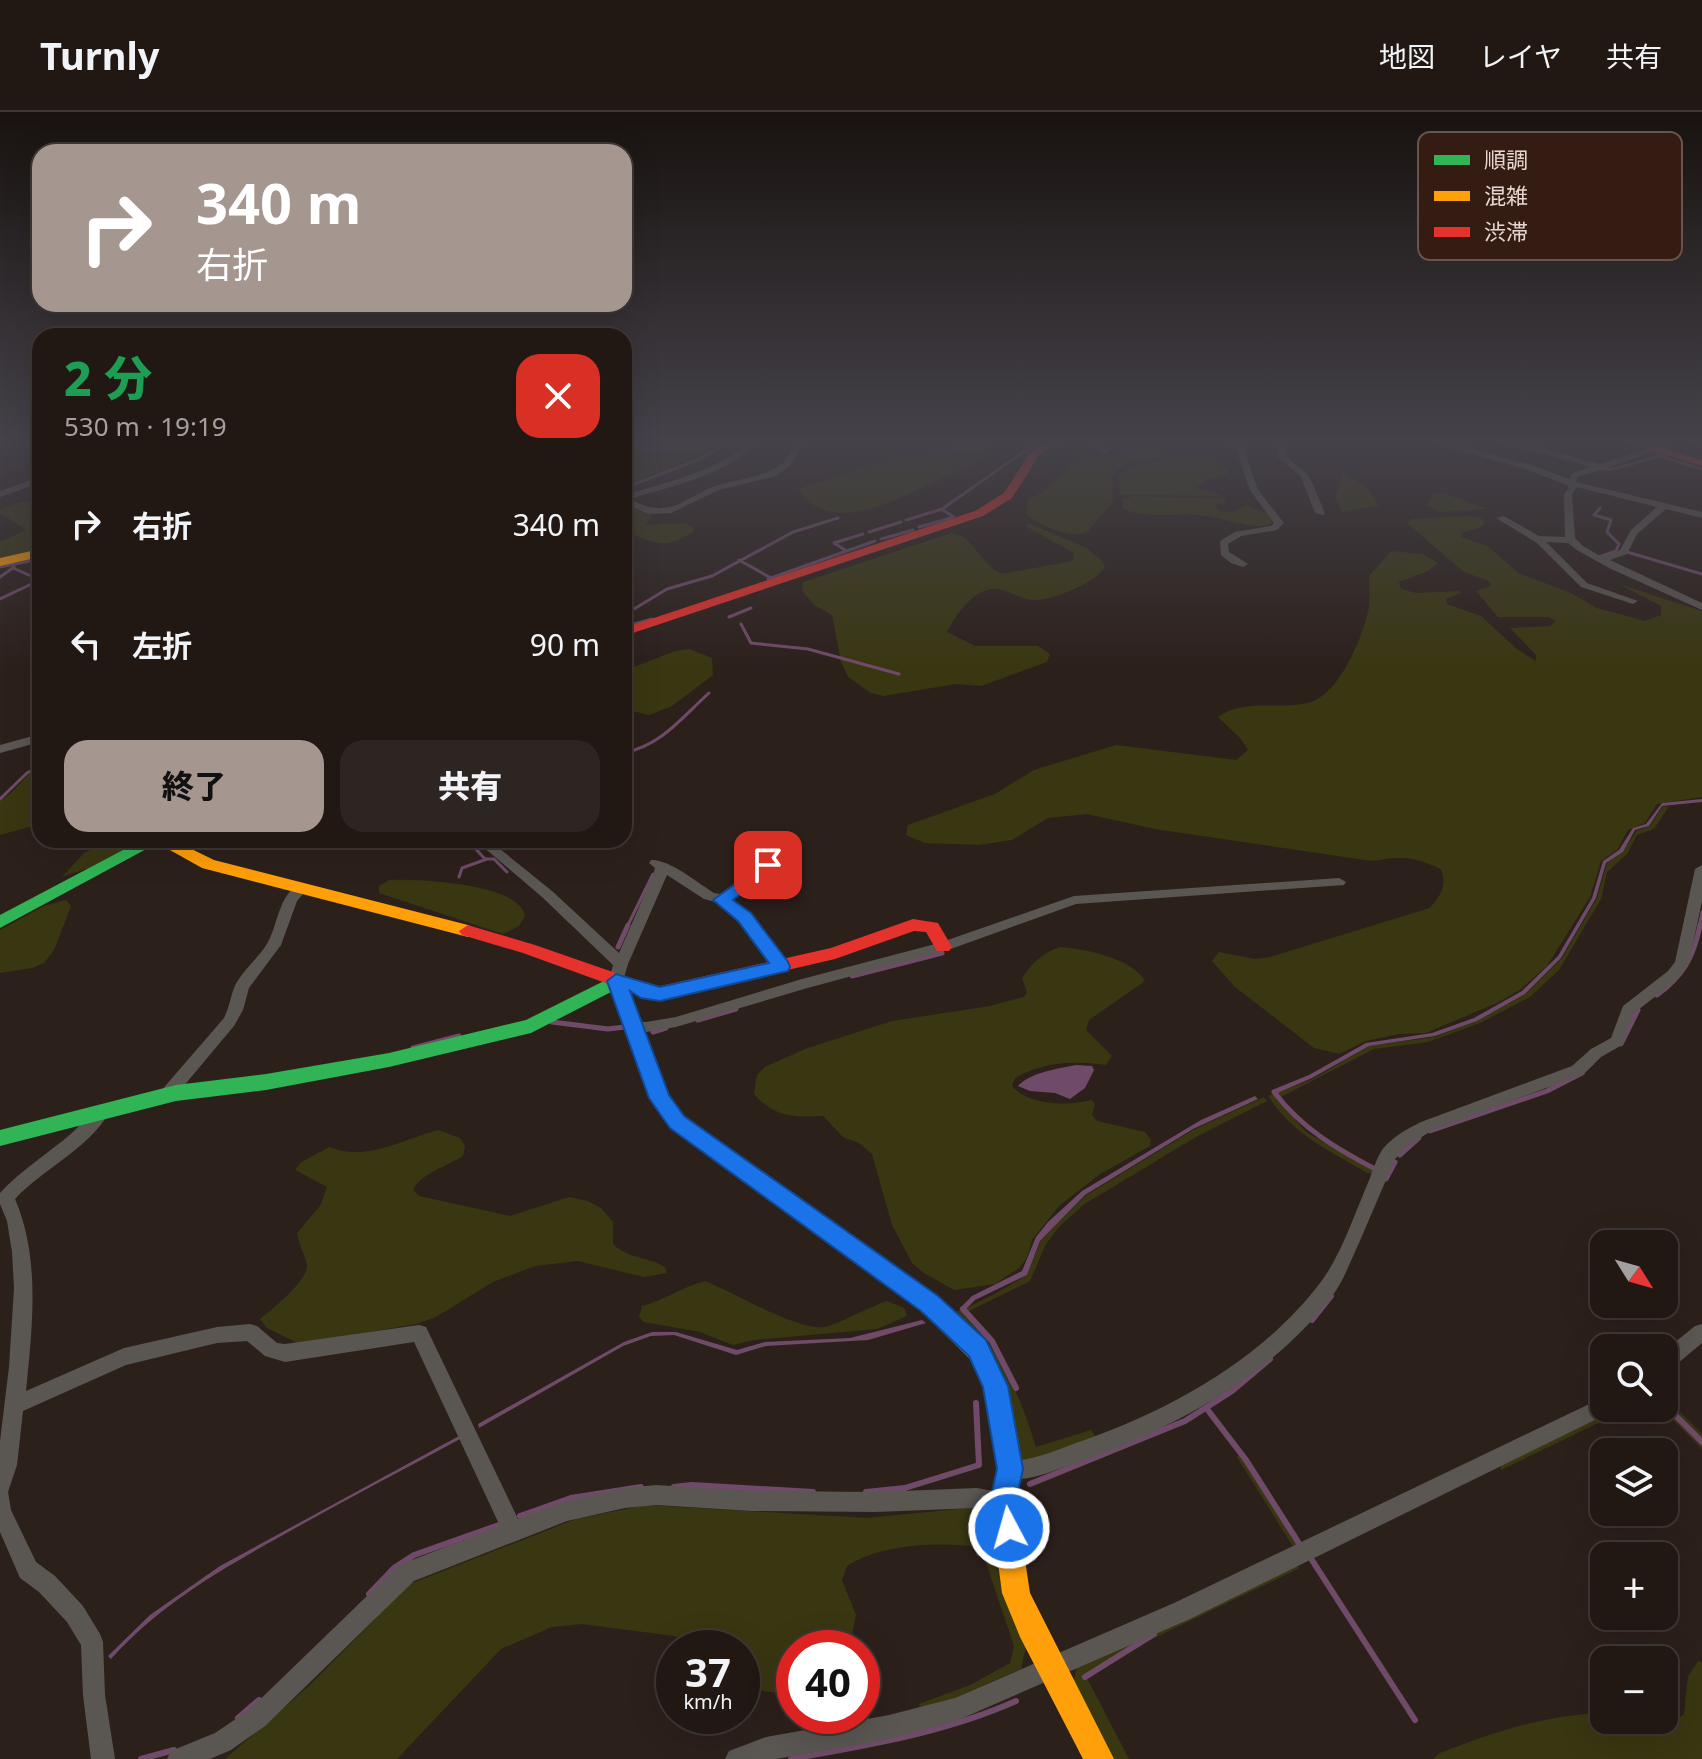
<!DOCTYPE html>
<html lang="ja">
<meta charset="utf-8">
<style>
:root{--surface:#211814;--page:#2d2522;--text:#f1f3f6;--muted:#a2a0a0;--line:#3e3734;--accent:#a69690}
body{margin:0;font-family:"Noto Sans","Noto Sans JP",sans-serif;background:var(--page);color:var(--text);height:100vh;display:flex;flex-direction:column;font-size:30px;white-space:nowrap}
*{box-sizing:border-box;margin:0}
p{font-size:26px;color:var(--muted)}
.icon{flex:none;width:44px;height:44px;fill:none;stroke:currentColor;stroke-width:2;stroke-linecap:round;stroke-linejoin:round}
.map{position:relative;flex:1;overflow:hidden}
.panel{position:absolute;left:32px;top:216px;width:600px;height:520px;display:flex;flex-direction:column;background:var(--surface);border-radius:24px;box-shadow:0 8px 32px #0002,0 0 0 2px var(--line)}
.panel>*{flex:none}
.hud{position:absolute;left:32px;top:32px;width:600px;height:168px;border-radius:24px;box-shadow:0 8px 32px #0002,0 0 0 2px var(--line);background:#a69690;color:#fff;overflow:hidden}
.needle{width:52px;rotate:127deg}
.buttons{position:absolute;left:1590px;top:1118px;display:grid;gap:16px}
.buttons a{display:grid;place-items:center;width:88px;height:88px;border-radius:16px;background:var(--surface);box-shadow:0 8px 32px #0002,0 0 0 2px var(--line);font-size:40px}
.speed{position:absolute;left:656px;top:1518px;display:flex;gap:16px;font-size:40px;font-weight:700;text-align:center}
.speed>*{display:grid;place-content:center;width:104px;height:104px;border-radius:50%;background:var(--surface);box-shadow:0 8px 32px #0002,0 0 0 2px var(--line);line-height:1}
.speed small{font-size:20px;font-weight:400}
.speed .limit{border:12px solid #d22;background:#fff;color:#111}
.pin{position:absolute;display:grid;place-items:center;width:68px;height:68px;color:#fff;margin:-34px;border-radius:16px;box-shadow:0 4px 12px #0006}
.me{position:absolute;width:88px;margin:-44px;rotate:354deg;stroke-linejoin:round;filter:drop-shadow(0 0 6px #0008)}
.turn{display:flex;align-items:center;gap:28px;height:168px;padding:0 32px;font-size:36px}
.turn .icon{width:104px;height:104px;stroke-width:2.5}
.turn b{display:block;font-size:56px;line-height:68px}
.round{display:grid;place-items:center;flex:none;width:84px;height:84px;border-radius:24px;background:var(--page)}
.overview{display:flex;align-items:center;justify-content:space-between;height:136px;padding:0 32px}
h1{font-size:48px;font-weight:800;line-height:60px;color:#1e9e55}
.action{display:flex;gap:16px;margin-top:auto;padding:16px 32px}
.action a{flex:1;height:92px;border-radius:24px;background:var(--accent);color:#111;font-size:32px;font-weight:800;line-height:92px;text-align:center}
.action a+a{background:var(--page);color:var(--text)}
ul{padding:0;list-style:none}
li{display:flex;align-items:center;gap:24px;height:120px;padding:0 32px}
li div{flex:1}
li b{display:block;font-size:30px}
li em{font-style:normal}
header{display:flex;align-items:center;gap:48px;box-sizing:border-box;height:112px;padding:0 40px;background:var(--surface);border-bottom:2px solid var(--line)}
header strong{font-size:38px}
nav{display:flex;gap:44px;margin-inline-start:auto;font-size:28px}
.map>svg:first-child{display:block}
.green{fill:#393711}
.water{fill:#704b69}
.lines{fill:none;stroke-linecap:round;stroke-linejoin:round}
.stream-far2{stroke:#704b69;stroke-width:3}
.stream-far1{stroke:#704b69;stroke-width:5}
.stream{stroke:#704b69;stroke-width:6}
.street{fill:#5a5652;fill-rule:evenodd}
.fast{fill:#30b455;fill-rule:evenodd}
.slow{fill:#ff9f0a;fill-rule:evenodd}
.jam{fill:#e5322d;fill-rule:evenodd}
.route{fill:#1a73e8;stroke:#114b97;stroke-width:2}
.key{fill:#341c13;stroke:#6a544b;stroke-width:2}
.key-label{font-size:22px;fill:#e7d5cf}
</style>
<header>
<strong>Turnly</strong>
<nav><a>地図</a><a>レイヤ</a><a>共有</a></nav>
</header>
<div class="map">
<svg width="1702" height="1647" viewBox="0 0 1702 1647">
<rect width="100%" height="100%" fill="#2c201b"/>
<!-- green -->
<g class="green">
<polygon points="630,326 729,326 717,335 624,374 624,330"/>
<path d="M966 326H985C984 333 985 338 981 343 971 355 957 359 944 365 904 384 831 428 798 377L871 353 952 337Z"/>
<path d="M1144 337 1167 345 1133 350 1116 358 1112 368 1113 390 1086 421C1066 425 1042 415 1026 402L1028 387 1044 380 1070 352Z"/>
<polygon points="1214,343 1219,345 1218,352 1226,356 1228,362 1205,369 1196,376 1223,384 1120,383 1119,364 1134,353"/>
<polygon points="1344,360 1369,378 1379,394 1342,400 1336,384 1342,366 1340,362"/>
<polygon points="1434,381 1443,381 1488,397 1439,400 1427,393"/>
<path d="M1135 384 1225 387 1226 390 1215 393 1219 399 1235 400 1246 393 1268 402 1272 408 1269 413C1245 417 1223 405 1199 403 1173 401 1148 407 1123 397L1122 387Z"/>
<polygon points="21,390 40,390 40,438 0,448 0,430 26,418 0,401 0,397"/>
<path d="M624 392 650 403 652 405 646 413 686 411 695 418C670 438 651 433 624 417Z"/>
<path d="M1467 404 1481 406 1485 411 1479 416 1462 420V425L1489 435 1518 461 1571 481 1597 496 1645 509 1661 503V494L1619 472 1702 499V685L1657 692 1645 711 1628 718 1617 738 1601 749 1590 785 1547 854 1521 877 1499 890 1426 921 1399 922 1366 929 1339 942 1314 936 1235 875 1212 849 1219 840 1255 847 1270 845 1430 796C1441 783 1447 774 1441 757 1413 744 1402 744 1372 749L1155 717 1087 702 1048 706 1012 728 979 733 925 731 906 723 908 713 995 682 1034 658 1116 633 1236 648 1248 638 1241 627 1218 605C1244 586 1277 598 1308 591 1340 583 1363 524 1369 495 1370 485 1369 474 1369 464L1391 439 1422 442 1438 451 1428 459 1399 470 1401 477 1416 481 1459 479 1461 481 1446 487 1447 492 1481 504 1517 537 1536 549V543L1510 516 1550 514 1556 509 1548 505H1498L1476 479 1491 474 1489 469 1464 460 1406 410 1412 407Z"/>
<path d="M1028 411 1086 436 1101 448 1105 454C1099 470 1051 489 1033 488 1021 488 1009 478 997 477 974 475 956 503 947 520L975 534H1038L1050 542 1047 550 981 574 956 572 883 584 871 581 848 565 841 550 832 503 814 493 802 478 803 470 951 421C972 422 982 454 1002 462L1073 449 1074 441 1027 415Z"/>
<polygon points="689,537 712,546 713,563 672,594 649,603 624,597 624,559 675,539"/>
<path d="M40 656V712L0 723V688C17 680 22 663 40 656Z"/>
<path d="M1702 690 1669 694 1654 717 1637 723 1627 742 1607 760 1601 787 1559 858 1530 885 1480 911 1428 930 1374 937 1277 987 1306 1020 1376 1060 1375 1062 1367 1061C1330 1039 1292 1022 1268 984L1313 967 1369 934 1435 925 1477 909 1526 882 1562 846 1597 786 1607 751 1623 740 1636 719 1650 714 1662 695Z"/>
<path d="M118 728H134C120 750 86 756 62 765L85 740Z"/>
<path d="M389 768C418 767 519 771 525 804L519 814 503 822 379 781V774Z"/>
<polygon points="66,788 71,794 54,838 44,851 32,856 0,861 0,818 44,794"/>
<path d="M1061 835C1085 837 1132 846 1145 869L1089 908 1086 918 1112 944 1106 953C1073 949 1045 949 1015 966L1012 974C1029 994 1068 994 1091 988L1095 991 1092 1003 1097 1009 1145 1020 1151 1028 1150 1034 1100 1062 1059 1094 1032 1128 1027 1146 1019 1156 995 1172 954 1178 924 1161 912 1151 892 1113 872 1042 859 1031 843 1025 823 1004C793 1005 775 1006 754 982L757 963 765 955 805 937 892 909 990 894 1024 885 1027 880 1022 866C1031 852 1044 839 1061 835Z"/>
<path d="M1264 985 1267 989 1196 1025 1083 1093 1059 1115 1046 1132 1030 1169 965 1201C1004 1247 1018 1278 1036 1335L1091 1318 1099 1330 1024 1351 1017 1345 953 1201C975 1193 1005 1177 1027 1163L1041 1128 1085 1084 1193 1018Z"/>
<path d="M438 1018 460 1026 465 1034 463 1044C448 1054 420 1062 413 1078L419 1084 510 1104 569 1085 588 1089 601 1096 613 1110V1132C626 1146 648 1145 665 1155L667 1161 644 1165 578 1149 535 1154 493 1170 436 1205 416 1212 300 1232 267 1216 260 1207C271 1198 309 1168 307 1153 306 1146 299 1133 297 1121L320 1094 327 1075 295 1058 300 1051 329 1035C366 1050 401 1028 438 1018Z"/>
<path d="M705 1169C732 1179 803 1223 829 1214 848 1207 867 1196 887 1189L904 1196 907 1204 877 1217 754 1228 733 1233 700 1220 644 1210 639 1205 642 1194C665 1188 682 1175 705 1169Z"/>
<polygon points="1664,1284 1702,1322 1702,1337 1661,1296 1664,1296"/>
<polygon points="1607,1296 1647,1296 1596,1312 1501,1358 1500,1352"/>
<polygon points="1242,1339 1303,1435 1292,1433 1237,1345"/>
<path d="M646 1393 866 1406 980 1395 990 1400 995 1414 991 1430 982 1435C940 1430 883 1431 847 1454L842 1468 856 1503 851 1529 840 1536H794C794 1578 783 1592 742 1570V1536H715L674 1524 582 1512 552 1515 501 1537 397 1647H225L309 1574 410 1472 576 1407Z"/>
<polygon points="1000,1440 1026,1535 1021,1557 921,1601 919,1592 970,1573 1010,1551 1014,1534 983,1442"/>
<polygon points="1295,1452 1300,1456 1152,1527 1087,1566 1129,1647 1112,1647 1073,1574 1077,1554"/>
<path d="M1698 1549 1702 1550V1647H1433L1440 1641C1495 1620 1544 1603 1604 1601V1608L1674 1610 1684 1602 1688 1564Z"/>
</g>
<!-- water -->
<g class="water">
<polygon points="1702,687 1702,690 1662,694 1649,714 1635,718 1623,740 1606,751 1596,786 1561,846 1525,882 1477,909 1435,924 1369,934 1312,966 1275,982 1272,978 1309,963 1366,931 1432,921 1474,906 1522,879 1558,844 1592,786 1603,749 1619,738 1633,716 1646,712 1662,691"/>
<path d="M1076 953 1092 954 1094 958 1085 976 1070 987 1055 981 1030 979 1018 974C1031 960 1057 957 1076 953Z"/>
<polygon points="1255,984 1258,987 1193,1017 1085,1083 1040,1129 1027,1163 975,1188 964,1199 960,1196 972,1184 1022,1159 1036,1125 1048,1110 1082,1079 1201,1008"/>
<polygon points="922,1208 926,1211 868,1228 766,1234 736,1243 674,1223 651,1224 623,1234 479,1316 478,1312 624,1230 652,1220 676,1220 737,1238 765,1230 850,1226"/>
<path d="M459 1324 460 1327C401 1359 341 1390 283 1423 220 1458 159 1493 111 1547L108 1544 150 1503 220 1454Z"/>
</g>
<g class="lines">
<!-- stream-far2 -->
<g class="stream-far2">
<polyline points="1085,326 1106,340"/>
<polyline points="1486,326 1538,340"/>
<polyline points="1054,330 1076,326"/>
<polyline points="1659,344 1702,357"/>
<polyline points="1601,357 1613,357 1660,344"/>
<polyline points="624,376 700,347 735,326"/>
<polyline points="906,408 942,397 1039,329"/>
<polyline points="919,415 954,405 943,398"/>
<polyline points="869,420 901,410"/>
<polyline points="881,427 913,418"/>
<polyline points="845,438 834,431 863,422"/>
<polyline points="1627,440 1702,462"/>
<polyline points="1599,445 1616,439 1619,432 1607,420 1611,408 1594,403 1600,396"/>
<polyline points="739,448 771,466"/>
<polyline points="0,455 40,447"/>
<polyline points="13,456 40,468"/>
<polyline points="0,465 14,455"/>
<polyline points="768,467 875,429"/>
<polyline points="0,487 40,468"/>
<polyline points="624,503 667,477 712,464 793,420 838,406"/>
<polyline points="729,505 751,496"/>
<polyline points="741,512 751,531 808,537 899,562"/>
<polyline points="624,515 652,507"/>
<path d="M624 641C662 633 681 606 709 581"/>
<polyline points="0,687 27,661 40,654"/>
<polyline points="464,728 468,731"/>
<polyline points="474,735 485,747 494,747 507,760"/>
<polyline points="459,765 462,756 487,747"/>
<polyline points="627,815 653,762"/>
<polyline points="1699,815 1702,800"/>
</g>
<!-- stream-far1 -->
<g class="stream-far1">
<polyline points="618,835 628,813"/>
<polyline points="852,864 942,841"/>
<path d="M1657 883C1683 864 1694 845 1700 813"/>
<polyline points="698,908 736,897"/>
<polyline points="552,910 608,917 625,915"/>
<polyline points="653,920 666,916"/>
<polyline points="1621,932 1638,898"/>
<polyline points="413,936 459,924"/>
<path d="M1277 979 1274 980C1302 1017 1337 1037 1377 1058"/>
<polyline points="1430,1019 1547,979 1582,961"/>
<polyline points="1400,1043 1419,1026"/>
<polyline points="1386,1067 1395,1050"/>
</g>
<!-- stream -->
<g class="stream">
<polyline points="963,1197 992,1229 1016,1276"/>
<polyline points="1312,1208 1331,1184"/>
<polyline points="1664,1292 1702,1330"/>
<polyline points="1207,1297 1246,1348 1300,1433"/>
<polyline points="1030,1372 1185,1309 1232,1279 1270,1247"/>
<polyline points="674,1375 692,1373 813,1380"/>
<polyline points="866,1380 905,1376 979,1353 976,1291"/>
<polyline points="520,1404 571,1386 641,1375"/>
<polyline points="1310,1445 1415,1608"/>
<polyline points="369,1482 394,1456 414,1443 499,1413"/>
<polyline points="1085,1565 1154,1522"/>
<polyline points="238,1606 259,1588"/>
<polyline points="141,1647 174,1638"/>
<path d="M791 1647C868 1633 944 1621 1016 1589"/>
</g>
<!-- street -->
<g class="street">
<path d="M752 326H761C731 362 673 374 629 387 642 393 651 397 665 396 680 394 696 382 710 376 735 365 797 366 792 326H800L801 333 792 352 776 364 719 378 671 401 648 402 624 391V383C664 371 724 358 752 326Z"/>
<polygon points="1029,326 1046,326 1052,329 1048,331"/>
<polygon points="1225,326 1234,326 1244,336 1258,378 1284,411 1277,418 1241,424 1228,432 1229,440 1248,452 1243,455 1231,451 1221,443 1220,429 1235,420 1271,414 1274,411 1250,378 1236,337"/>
<polygon points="1279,326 1287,326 1286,344 1309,364 1325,401 1323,403 1315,401 1301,365 1278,345"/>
<path d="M1417 326H1431L1531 353 1569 367 1572 361 1591 355 1490 326H1504L1600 352 1658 333 1668 326H1690L1702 329V334L1676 327 1664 337 1578 365 1576 370 1702 400V406L1666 397 1637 422 1627 442 1610 448 1702 491V498L1609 456 1577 438 1568 431 1546 430 1587 471 1638 489 1633 492 1581 475 1537 431 1496 406 1504 404 1539 424 1565 425 1564 382 1569 376 1567 373 1525 357ZM1577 375 1657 395 1631 418 1620 438 1602 445 1583 434 1575 426 1572 382Z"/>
<polygon points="40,365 40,371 0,385 0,379"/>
<polygon points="40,622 40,630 0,641 0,633"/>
<path d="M475 728H489L552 779 619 841 653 763 655 756 649 751 651 748C669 747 698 771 714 781L720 782 763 750H773L775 753 773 756 732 787 750 802 788 855 781 860 776 858 740 808 722 792 704 787 667 763 628 852 623 869 616 874 611 873 609 869 613 853 542 785Z"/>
<path d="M1702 753V789L1689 851 1678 867 1634 901 1622 933 1601 945 1584 962 1433 1018 1410 1032 1395 1047C1383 1075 1371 1103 1359 1131 1351 1148 1345 1165 1335 1180 1272 1266 1170 1318 1073 1352 1051 1359 1025 1373 1003 1364L1000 1357 1003 1350C1011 1347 1018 1349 1027 1347 1042 1344 1058 1338 1073 1332 1165 1301 1260 1250 1320 1171 1341 1144 1356 1098 1370 1066 1373 1057 1377 1046 1382 1038 1392 1025 1407 1017 1421 1010L1572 954 1591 937 1611 926 1623 894 1668 859 1675 850 1695 757Z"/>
<polygon points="1339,766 1346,770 1344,773 1076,792 948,838 804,877 676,915 646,920 630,917 627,913 630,909 646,910 676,905 802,867 939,831 1074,784"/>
<path d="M302 771 309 775 297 789 281 833 249 876 243 898 234 914 172 988 166 990 160 988 158 984 160 980 224 906C229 896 230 887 234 876 240 861 256 848 265 835 279 815 277 781 302 771Z"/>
<path d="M101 995 107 997 109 1001C87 1038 44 1056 15 1087 41 1147 32 1217 26 1279L124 1236 217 1215 250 1212 257 1214 277 1231 285 1232 419 1213 426 1215 518 1407 567 1389 625 1376 656 1373 752 1379 875 1380 977 1376 1010 1382 1013 1389 1010 1396 1003 1399 977 1396 875 1400 752 1399 656 1393 625 1396 567 1409 414 1469 265 1614 231 1638 210 1647H167L171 1639 215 1621 249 1598 399 1453 500 1414 414 1230 285 1250 265 1244 247 1229 217 1231 126 1253 23 1299 17 1353 8 1380 11 1398 36 1450 55 1464 83 1494 100 1522 103 1530 105 1583 115 1647H91L83 1583 81 1533 67 1510 39 1480 20 1466 0 1420V1329L9 1255 14 1176 12 1140 7 1109 0 1092V1081C22 1057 49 1041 73 1020 82 1012 90 999 101 995Z"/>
<polygon points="1702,1212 1702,1231 1671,1257 1664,1260 1664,1239 1695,1214"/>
<polygon points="1604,1285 1604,1296 1613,1296 1611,1300 1190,1507 956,1609 889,1627 776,1647 725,1647 729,1639 766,1625 889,1603 955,1586 1174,1491"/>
</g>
<!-- fast -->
<g class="fast">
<polygon points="142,728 163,728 0,816 0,803"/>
<polygon points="616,863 625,869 668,983 684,1004 937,1185 988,1231 991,1239 988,1247 979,1250 970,1247 921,1199 670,1016 649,986 611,880 531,921 389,955 266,978 176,989 0,1034 0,1018 176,973 266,962 389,941 526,908"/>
</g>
<!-- slow -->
<g class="slow">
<polygon points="40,437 40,445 0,454 0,446"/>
<polygon points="152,728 173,728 214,748 468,813 477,819 468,825 202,756"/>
<polygon points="979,1228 988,1231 1008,1274 1023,1357 1016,1389 1030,1481 1114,1647 1083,1647 1020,1525 1002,1481 990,1389 997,1357 984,1275 967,1239 970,1231"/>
</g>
<!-- jam -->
<g class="jam">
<polygon points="1049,326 1062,326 1038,345 1012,386 983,404 624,524 624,516 975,399 1004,381 1030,341"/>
<polygon points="1610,326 1627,326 1702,348 1702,354"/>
<polygon points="913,807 938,811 952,835 949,839 937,839 926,820 914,819 835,847 655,889 523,841 462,823 459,819 468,813 474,815 535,833 656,875 831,836"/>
</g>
</g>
<!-- sky -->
<linearGradient id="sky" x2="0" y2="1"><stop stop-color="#18120f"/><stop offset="0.59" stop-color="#45424a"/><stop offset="1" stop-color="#45424a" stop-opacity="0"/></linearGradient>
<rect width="1702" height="557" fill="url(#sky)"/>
<!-- route -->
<polygon class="route" points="768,748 774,749 776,753 774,757 733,788 751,801 788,850 790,855 788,859 660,889 641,886 630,879 669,983 684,1004 938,1184 986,1228 1008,1274 1023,1357 1016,1389 1023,1416 1019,1425 1009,1429 1000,1425 990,1389 997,1357 983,1275 969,1244 921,1199 670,1016 649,986 607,869 616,862 660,875 769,851 738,809 713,788"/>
<!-- legend -->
<rect x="1418" y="20" width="264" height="128" rx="12" class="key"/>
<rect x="1434" y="43" width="36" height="10" fill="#30b455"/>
<rect x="1434" y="79" width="36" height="10" fill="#ff9f0a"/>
<rect x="1434" y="115" width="36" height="10" fill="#e5322d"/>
<g class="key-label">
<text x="1484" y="56">順調</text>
<text x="1484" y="92">混雑</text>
<text x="1484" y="128">渋滞</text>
</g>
</svg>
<div class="buttons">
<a><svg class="needle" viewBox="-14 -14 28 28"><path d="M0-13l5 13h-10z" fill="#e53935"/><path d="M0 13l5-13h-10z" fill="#a2a0a0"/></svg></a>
<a><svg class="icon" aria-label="search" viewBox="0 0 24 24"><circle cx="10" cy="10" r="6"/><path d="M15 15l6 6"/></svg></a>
<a><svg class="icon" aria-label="layers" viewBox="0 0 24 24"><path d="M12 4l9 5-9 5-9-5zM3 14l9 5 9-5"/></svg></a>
<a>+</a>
<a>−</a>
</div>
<div class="speed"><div>37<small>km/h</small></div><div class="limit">40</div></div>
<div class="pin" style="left:768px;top:753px;background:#d93025"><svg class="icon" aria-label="arrive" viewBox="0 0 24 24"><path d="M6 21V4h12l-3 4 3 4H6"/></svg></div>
<svg class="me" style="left:1009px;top:1416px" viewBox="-20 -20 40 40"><circle r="17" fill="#1a73e8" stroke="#fff" stroke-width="3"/><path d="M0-11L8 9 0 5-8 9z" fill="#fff"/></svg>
<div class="hud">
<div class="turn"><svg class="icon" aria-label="right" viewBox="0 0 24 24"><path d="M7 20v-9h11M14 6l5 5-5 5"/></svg><div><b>340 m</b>右折</div></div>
</div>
<section class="panel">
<div class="overview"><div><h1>2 分</h1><p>530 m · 19:19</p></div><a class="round" style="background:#d93025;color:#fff"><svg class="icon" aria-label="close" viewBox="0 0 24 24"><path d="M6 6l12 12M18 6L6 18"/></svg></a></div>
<ul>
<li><svg class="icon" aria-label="right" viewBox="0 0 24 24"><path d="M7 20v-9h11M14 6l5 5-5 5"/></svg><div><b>右折</b></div><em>340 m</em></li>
<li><svg class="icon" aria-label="left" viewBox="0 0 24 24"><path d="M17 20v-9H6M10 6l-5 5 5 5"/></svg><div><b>左折</b></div><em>90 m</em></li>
</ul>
<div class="action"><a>終了</a><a>共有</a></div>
</section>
</div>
